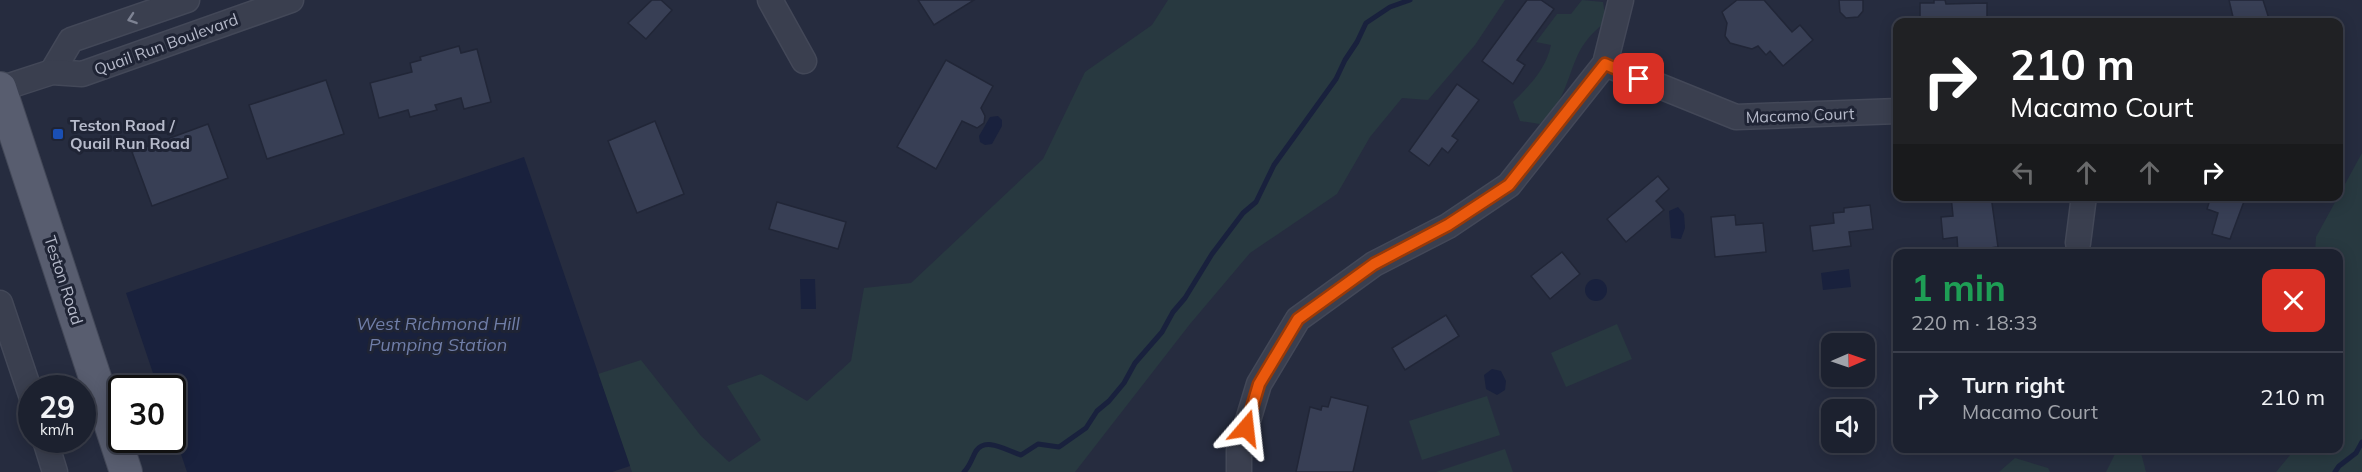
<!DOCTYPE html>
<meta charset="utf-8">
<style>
:root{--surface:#1c212f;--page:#252937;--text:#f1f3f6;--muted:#a0a3aa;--line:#3a3e4b}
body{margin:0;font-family:Mulish,sans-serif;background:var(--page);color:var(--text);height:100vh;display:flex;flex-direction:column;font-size:22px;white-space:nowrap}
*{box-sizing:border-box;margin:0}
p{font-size:20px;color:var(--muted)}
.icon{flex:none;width:33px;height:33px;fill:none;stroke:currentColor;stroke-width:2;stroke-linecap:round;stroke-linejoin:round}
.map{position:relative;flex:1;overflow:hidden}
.sheet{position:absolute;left:1893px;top:249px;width:450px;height:204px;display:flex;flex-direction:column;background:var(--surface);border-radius:12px;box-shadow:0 3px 15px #0003,0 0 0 2px var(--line)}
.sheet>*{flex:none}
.top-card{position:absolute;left:1893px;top:18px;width:450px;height:183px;border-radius:12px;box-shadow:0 3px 15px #0003,0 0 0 2px var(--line);background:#202124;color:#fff;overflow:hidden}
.needle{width:39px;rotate:88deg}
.tools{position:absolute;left:1821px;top:333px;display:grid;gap:12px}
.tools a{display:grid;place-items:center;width:54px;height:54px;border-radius:12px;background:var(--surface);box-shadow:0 3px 15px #0003,0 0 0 2px var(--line);font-size:30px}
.speed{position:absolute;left:18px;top:375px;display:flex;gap:12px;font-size:30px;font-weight:700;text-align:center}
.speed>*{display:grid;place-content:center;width:78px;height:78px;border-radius:50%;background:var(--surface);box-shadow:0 3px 15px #0003,0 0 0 2px var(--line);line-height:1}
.speed small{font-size:15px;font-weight:400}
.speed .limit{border:3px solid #111;border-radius:9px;background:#fff;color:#111}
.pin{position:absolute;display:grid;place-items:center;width:51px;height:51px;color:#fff;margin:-26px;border-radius:12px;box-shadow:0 3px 9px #0006}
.me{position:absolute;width:66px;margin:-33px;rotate:17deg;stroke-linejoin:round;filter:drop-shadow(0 0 4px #0008)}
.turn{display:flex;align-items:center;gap:21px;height:126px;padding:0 18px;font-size:27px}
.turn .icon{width:78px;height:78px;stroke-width:2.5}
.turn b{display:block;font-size:42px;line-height:51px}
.lanes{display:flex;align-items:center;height:57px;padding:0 18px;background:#0003;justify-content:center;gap:30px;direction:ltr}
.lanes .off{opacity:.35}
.round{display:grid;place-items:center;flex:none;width:63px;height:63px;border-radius:12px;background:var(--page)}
.headline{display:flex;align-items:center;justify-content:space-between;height:102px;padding:0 18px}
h1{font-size:36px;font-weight:700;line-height:45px;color:#1e9e55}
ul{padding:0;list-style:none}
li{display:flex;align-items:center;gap:18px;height:90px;padding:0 18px;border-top:2px solid var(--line)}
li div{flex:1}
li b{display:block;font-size:22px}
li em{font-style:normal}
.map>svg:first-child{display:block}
.green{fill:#283940}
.water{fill:#19213d}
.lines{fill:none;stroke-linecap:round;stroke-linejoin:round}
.stream{stroke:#19213d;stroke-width:5}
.building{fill:#383f55;stroke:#212637;stroke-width:1.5}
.minor-casing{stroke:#434858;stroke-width:27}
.major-casing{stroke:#434858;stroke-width:34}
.minor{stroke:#3a3f4f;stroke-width:24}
.major{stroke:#585d6f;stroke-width:32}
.oneway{stroke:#7e8393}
.route-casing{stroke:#983908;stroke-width:15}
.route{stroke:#ea580c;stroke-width:10}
.transit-dot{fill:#1a4fb4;stroke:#1f2435;stroke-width:2}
.labels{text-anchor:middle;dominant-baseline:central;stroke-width:6;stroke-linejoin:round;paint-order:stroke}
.street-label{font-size:16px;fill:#b6baca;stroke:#1f2435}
.poi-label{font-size:16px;font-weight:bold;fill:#b6baca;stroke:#1f2435;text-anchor:start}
.water-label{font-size:18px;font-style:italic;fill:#707ea8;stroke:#1f2435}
</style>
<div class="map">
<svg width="2362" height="472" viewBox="0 0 2362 472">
<rect width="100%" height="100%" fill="#262c3f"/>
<!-- green -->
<g class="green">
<polygon points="1168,0 1505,0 1475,45 1428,100 1402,98 1370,137 1337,194 1250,253 1190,324 1075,472 632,472 598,374 641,360 701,436 729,462 761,440 727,386 761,374 807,401 851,361 864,288 911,283 1043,159 1085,72 1152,25"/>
<path d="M1582 0 1603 2 1606 22C1570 48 1576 73 1556 106 1552 112 1545 118 1540 124L1520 121 1513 102C1530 85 1546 69 1551 45L1536 42 1557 14H1571Z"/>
<polygon points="2362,153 2362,472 2276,472 2295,449 2338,448 2338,254 2315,253 2316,237"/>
<polygon points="1617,324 1632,359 1566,387 1551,353"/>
<polygon points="1487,396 1500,435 1422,460 1409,421"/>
<polygon points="2118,448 2140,449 2146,472 2106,472"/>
<polygon points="1505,449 1513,472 1436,472"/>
<polygon points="2015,458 2048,468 2050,472 1999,472"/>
</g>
<!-- water -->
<g class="water">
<polygon points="998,116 1002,120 1002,126 992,144 985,145 980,142 979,136 990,117"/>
<polygon points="524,157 630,466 612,472 187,472 173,430 172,388 158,388 126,293"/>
<polygon points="1678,207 1684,214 1685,228 1681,239 1671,238 1669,211"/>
<polygon points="1849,269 1851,287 1823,290 1821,273"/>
<circle cx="1596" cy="290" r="11"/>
<polygon points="800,279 815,279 816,309 801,309"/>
<polygon points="1492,369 1501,371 1506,381 1505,390 1497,395 1486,389 1484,375"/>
</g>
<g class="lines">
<!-- stream -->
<g class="stream">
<path d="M964 472C970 466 972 458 976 451 986 436 1007 451 1021 455L1038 444 1059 447 1086 428 1097 411 1109 401 1124 383 1135 363 1162 332 1173 312 1185 298 1212 254 1243 213 1256 202 1274 165 1336 79 1345 60 1357 42 1366 23 1390 7 1410 0"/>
<polyline points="2335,472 2339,466 2356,453 2362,442"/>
</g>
</g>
<!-- building -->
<g class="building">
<polygon points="652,0 661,0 672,10 646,39 628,23"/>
<polygon points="918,0 974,0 934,25"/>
<polygon points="1527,0 1541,0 1554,9 1517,60 1525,65 1513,84 1482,61"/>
<polygon points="1737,0 1764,0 1792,32 1800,25 1813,40 1783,66 1770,51 1766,55 1758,46 1752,49 1730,43 1725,36 1727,23 1722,12"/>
<polygon points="1839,0 1863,0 1863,11 1858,17 1846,18 1840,12"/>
<polygon points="1934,0 1945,0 1946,4 1987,3 1987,22 1920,22 1920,3 1934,3"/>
<polygon points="2229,0 2263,0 2270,22 2231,22 2230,17 2233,17"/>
<polygon points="459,46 461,53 477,49 491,102 464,109 461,98 435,105 437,110 410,117 408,110 379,118 370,83 412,72 410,63 421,60 420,57"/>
<polygon points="946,60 993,86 981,108 985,116 984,123 977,128 962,121 936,169 897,147"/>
<polygon points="326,80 344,134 267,159 249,105"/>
<polygon points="1457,84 1479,100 1452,136 1458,140 1448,153 1442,148 1429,166 1409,151"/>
<polygon points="655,121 684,194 637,213 608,141"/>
<polygon points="208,124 228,178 152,206 132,152"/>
<polygon points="1658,176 1669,189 1656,201 1664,210 1626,242 1607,219"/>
<polygon points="1951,196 1991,196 1998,247 1958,252 1957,237 1943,239 1941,217 1953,216"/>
<polygon points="2211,196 2246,196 2230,239 2212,234 2218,213 2207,209"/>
<polygon points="777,202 846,222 838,249 769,229"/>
<polygon points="1870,205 1873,229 1849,232 1851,246 1813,251 1810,226 1834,223 1833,213 1844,212 1844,208"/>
<polygon points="1735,215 1736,225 1763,223 1766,252 1715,257 1711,217"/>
<polygon points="1562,252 1580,274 1550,299 1531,276"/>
<polygon points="1446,315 1459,336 1405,370 1392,348"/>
<polygon points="1331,397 1368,406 1353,472 1296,472 1310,407 1321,410 1322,406 1328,407"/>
</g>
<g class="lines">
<!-- minor casing -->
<g class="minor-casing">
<g id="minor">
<polyline points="770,0 804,61"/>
<polyline points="1605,64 1736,117 1898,111"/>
<polyline points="52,72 71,40 187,0"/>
<polyline points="0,89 52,72 82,74 291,0"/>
<polyline points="2078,243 2084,196"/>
<polyline points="0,303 32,398"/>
<polyline points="45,440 55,472"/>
<polyline points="1239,472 1239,450 1259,384 1298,319 1374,264 1448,226 1509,185 1605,64 1621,0"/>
</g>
</g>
<!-- major casing -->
<g class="major-casing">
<polyline id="major" points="0,88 126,472"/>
</g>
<!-- minor -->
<use href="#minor" class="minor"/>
<!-- major -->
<use href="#major" class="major"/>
</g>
<!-- one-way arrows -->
<defs><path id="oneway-chevron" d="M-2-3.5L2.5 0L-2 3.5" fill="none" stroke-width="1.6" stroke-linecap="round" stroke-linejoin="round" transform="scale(1.5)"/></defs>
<use class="oneway" href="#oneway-chevron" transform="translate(132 19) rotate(161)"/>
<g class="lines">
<!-- route casing -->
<g class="route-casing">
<polyline id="route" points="1246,428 1259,384 1298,319 1374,264 1448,225 1509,185 1605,64 1639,79"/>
</g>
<!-- route -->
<use href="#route" class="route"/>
</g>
<!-- markers -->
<rect class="transit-dot" x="52" y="128" width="12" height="12" rx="3"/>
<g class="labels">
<!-- street labels -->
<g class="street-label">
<text transform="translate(166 44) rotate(-20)">Quail Run Boulevard</text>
<text transform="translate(1800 115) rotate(-2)">Macamo Court</text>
<text transform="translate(64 280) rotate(72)">Teston Road</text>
</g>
<!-- poi labels -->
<g class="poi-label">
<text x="70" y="125">Teston Raod /<tspan x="70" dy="18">Quail Run Road</tspan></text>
</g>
<!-- water labels -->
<g class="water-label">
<text x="438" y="323">West Richmond Hill<tspan x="438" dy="21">Pumping Station</tspan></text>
</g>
</g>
</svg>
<div class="tools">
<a><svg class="needle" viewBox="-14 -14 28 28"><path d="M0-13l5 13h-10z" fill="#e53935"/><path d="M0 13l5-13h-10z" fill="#a0a3aa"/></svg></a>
<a><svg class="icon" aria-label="sound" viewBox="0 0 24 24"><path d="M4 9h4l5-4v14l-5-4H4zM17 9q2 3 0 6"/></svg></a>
</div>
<div class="speed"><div>29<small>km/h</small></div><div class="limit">30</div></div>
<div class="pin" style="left:1639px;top:79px;background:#d93025"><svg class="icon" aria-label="arrive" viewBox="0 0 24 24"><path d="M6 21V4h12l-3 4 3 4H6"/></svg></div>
<svg class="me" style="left:1246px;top:428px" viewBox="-20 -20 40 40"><path d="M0-17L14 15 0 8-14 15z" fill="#ea580c" stroke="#fff" stroke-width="4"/></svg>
<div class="top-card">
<div class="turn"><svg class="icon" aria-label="right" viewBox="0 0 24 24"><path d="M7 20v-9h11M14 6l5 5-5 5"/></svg><div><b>210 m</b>Macamo Court</div></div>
<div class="lanes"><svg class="icon off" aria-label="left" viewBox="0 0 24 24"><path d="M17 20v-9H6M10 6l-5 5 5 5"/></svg><svg class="icon off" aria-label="ahead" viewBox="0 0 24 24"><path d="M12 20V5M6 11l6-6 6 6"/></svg><svg class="icon off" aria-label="ahead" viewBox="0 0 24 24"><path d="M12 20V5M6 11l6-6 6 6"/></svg><svg class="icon" aria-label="right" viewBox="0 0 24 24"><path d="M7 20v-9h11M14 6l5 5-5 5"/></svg></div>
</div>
<section class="sheet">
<div class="headline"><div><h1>1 min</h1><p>220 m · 18:33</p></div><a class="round" style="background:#d93025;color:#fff"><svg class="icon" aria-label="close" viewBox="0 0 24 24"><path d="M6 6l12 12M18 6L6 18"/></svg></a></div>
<ul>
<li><svg class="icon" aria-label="right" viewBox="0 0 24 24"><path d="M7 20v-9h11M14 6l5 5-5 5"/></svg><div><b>Turn right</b><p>Macamo Court</p></div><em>210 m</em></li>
</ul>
</section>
</div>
